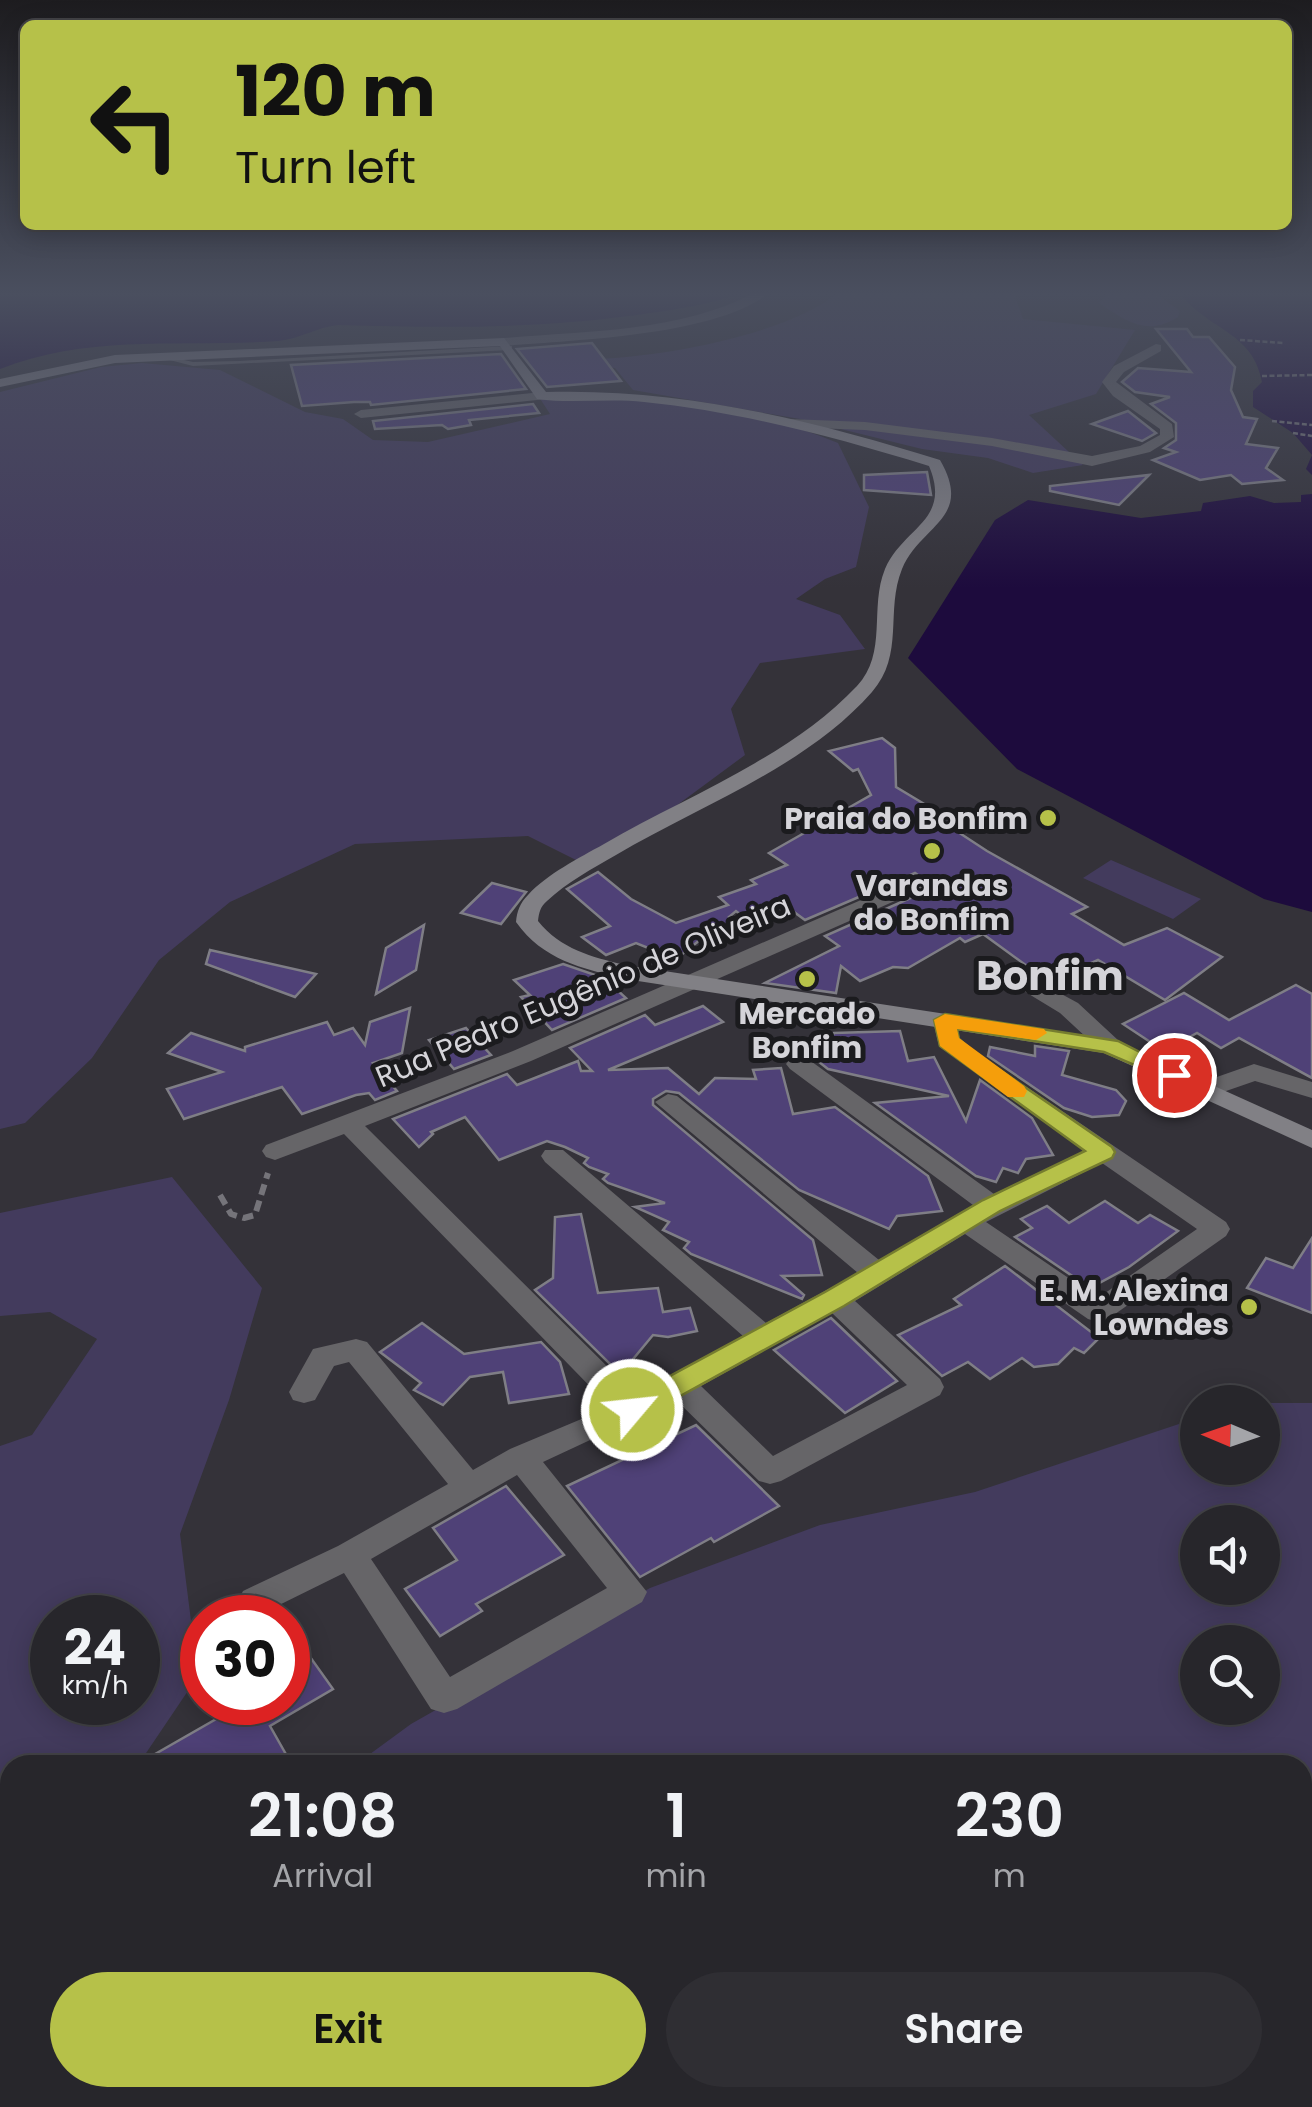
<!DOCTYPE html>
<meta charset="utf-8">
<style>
:root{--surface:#27262b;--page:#2f2e33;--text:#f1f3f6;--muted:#a4a5a9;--line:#434347;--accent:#b6c149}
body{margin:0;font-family:Poppins,sans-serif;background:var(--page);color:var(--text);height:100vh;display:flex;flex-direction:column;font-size:38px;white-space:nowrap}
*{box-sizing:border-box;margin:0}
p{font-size:32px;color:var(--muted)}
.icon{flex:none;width:55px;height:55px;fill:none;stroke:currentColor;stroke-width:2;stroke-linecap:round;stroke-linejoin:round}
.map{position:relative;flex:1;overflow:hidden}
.drawer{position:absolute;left:0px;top:1755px;width:1312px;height:352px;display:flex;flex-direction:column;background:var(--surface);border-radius:30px 30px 0 0;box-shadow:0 5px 25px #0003,0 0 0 2px var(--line)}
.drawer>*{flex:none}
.banner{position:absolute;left:20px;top:20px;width:1272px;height:210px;border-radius:15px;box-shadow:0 5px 25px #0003,0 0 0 2px var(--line);background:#b6c149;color:#111;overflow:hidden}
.needle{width:65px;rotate:272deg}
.tools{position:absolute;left:1180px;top:1385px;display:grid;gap:20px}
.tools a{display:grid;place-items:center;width:100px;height:100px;border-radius:50%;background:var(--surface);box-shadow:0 5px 25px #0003,0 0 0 2px var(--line);font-size:50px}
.speed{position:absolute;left:30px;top:1595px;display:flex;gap:20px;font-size:50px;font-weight:700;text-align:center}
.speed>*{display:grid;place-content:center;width:130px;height:130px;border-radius:50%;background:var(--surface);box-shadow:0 5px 25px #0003,0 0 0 2px var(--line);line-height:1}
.speed small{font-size:25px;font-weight:400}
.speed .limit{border:15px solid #d22;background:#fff;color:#111}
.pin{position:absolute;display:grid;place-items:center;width:85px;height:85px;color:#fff;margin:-42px;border:5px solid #fff;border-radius:50%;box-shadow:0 2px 10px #0007}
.me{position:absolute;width:110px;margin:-55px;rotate:62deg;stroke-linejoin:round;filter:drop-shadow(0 0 8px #0008)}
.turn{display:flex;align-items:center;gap:35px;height:210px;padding:0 50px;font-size:45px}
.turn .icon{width:130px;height:130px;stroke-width:2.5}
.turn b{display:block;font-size:70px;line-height:85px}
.eta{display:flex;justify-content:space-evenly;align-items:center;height:170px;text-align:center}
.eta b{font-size:60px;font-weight:600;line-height:70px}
.button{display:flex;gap:20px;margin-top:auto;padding:20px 50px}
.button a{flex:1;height:115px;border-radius:60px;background:var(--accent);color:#111;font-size:40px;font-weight:600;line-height:115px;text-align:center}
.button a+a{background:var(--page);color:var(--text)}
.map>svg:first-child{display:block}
.green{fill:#433b5d;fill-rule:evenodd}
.water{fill:#1d0b3d}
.building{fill:#4f4177;stroke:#7f7e86;stroke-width:2.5}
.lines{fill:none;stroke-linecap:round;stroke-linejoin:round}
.path-far1{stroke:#75747a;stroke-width:2.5;stroke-dasharray:5 2.5;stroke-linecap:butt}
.path{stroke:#75747a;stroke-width:6;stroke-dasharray:11 6;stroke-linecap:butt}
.service{fill:#666568;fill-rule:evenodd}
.minor{fill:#666568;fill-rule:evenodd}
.secondary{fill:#818085;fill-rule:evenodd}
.route{fill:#b6c149;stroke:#767d2f;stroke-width:2.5}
.slow{fill:#f59e0b}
.poi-dot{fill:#b6c149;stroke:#1b1b1e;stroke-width:4}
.labels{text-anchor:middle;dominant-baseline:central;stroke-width:10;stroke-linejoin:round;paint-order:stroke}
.poi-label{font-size:30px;font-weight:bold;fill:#d5d4d9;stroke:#1b1b1e;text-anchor:end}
.street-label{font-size:30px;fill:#d5d4d9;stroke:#1b1b1e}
.district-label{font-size:40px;font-weight:bold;fill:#d5d4d9;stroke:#1b1b1e}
</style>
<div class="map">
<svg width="1312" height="2107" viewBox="0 0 1312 2107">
<rect width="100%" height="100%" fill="#343239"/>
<!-- green -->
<g class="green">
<path d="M838 293H1014L1023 319 1135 330 1096 394 1029 415 1083 465 1033 473 988 458 922 449 800 419 633 390 615 368 601 367 594 359C661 357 786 335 838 293Z"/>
<path d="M1109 293H1155L1180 311 1178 317C1147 337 1126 321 1099 303Z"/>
<path d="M142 363 220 370 305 412 343 419 373 440 428 442 550 414 539 397C638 389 745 405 838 443L869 507 856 567 825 579 796 599 840 615 865 649 760 663 731 709 745 755 592 868 528 836 355 844 230 902 159 960 92 1058 25 1123 0 1129V392L101 367Z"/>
<polygon points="1111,860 1201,899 1173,919 1083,878"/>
<path d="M172 1177 262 1288 229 1400 180 1534 198 1676 138 1765H10V2098H1302V1765H355L411 1724 650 1588 820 1525 975 1492 1197 1418 1198 1468H1262L1263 1403H1312V2107H0V1446L32 1435 97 1339 50 1312 0 1316V1213ZM1198 1522H1262V1588H1198ZM52 1618H138V1702H52ZM1198 1642H1262V1708H1198Z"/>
</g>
<!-- water -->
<g class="water">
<path d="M0 293H742C708 305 672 310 637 315 532 329 442 328 338 325 317 327 300 339 278 341 183 348 92 333 0 369Z"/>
<path d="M1180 293H1312V475L1306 469 1312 455 1293 433 1253 407V391L1262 382C1253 331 1207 330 1180 293Z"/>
<polygon points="1312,494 1312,912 1264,899 1017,769 908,658 995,520 1028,500 1141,518 1201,511 1203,503 1250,496 1274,503 1301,502 1301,495"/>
</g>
<!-- building -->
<g class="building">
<polygon points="1156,329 1187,329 1193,337 1209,337 1235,367 1231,390 1243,417 1257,419 1246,444 1278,448 1266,468 1283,480 1242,484 1231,475 1200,480 1153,460 1176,452 1164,448 1176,440 1176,423 1151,404 1170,397 1135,392 1122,382 1138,368 1191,372"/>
<polygon points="592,343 621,381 547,387 517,349"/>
<polygon points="501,354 526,389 371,405 370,402 354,402 302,406 291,365"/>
<polygon points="533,404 539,413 469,420 471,425 448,429 442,425 375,429 373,421"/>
<polygon points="1128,411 1156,433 1142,441 1092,424"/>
<polygon points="927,472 931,495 864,490 864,475"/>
<polygon points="1149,475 1119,505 1050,491 1050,486"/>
<polygon points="882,738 895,748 896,787 936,811 929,813 987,851 1087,907 1072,914 1124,945 1167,928 1222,957 1165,1000 1098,960 1049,982 983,934 965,942 960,938 908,968 893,967 860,981 841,966 836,993 765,983 839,946 825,936 924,892 928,882 915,873 805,920 779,901 741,915 736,911 729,917 745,930 719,940 710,932 676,959 636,943 606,955 582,937 610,926 567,889 598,872 631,899 676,923 728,905 719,897 756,884 751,880 787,865 769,853 871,795 858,769 853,771 829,751"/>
<polygon points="492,883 526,892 501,924 461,913"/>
<polygon points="424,925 416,970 376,994 386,948"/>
<polygon points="210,950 316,974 295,997 206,964"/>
<polygon points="563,964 604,978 626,998 552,1030 521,997 530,995 514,980"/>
<polygon points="1296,985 1312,994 1312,1078 1239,1038 1221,1048 1197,1033 1164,1051 1123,1024 1184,993 1229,1020"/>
<polygon points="703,1006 723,1022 608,1070 668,1068 699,1094 715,1078 756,1079 753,1070 781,1068 793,1114 835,1107 928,1176 942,1211 897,1216 889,1229 799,1190 679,1093 666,1091 653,1099 653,1105 813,1240 822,1275 782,1276 804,1295 802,1299 691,1254 684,1248 689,1242 663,1230 669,1222 635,1207 665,1203 608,1183 603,1179 608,1174 589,1167 584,1163 588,1158 565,1147 547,1141 499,1160 465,1117 431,1132 433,1134 419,1147 393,1119 507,1074 517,1085 578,1061 581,1071 592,1071 570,1048 645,1015 655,1025"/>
<polygon points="410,1008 402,1053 373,1063 397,1091 375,1100 369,1093 356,1095 302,1114 282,1087 184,1119 167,1089 222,1072 168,1053 191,1033 245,1051 245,1047 327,1022 334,1035 353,1028 365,1045 370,1022"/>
<polygon points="466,1028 491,1055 454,1069 429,1040"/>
<polygon points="900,1031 908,1061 934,1057 966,1121 980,1080 1032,1118 1053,1155 1026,1159 1018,1173 1003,1168 996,1182 976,1176 875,1103 949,1096 828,1069 819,1062 834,1033"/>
<polygon points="1035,1046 1069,1051 1062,1075 1116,1090 1126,1101 1119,1115 1092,1117 1064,1108 988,1056 990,1047 1035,1056"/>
<polygon points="1105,1201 1138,1223 1150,1215 1178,1231 1129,1267 1090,1288 1015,1237 1032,1228 1021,1219 1047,1206 1069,1223"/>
<polygon points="581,1214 598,1293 658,1288 663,1312 690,1308 697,1331 668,1337 653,1335 624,1370 613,1367 535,1290 553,1278 555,1217"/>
<polygon points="1312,1238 1312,1313 1247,1288 1266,1258 1293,1268"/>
<polygon points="1005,1266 1099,1338 1084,1353 1074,1348 1058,1364 1034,1367 1022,1358 990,1379 968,1362 942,1376 898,1335 961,1305 954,1299"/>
<polygon points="831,1318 897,1381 845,1413 774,1350"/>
<polygon points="422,1323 464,1354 541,1342 560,1362 569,1394 509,1403 503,1372 470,1377 443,1405 414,1390 421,1383 380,1352"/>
<polygon points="696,1425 779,1506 714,1542 711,1538 640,1577 567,1486"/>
<polygon points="506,1486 564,1555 476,1604 482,1611 440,1636 405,1589 457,1560 433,1528"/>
<polygon points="288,1626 333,1689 270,1726 292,1765 136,1765 246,1702 288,1702"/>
</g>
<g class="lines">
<!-- path-far1 -->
<g class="path-far1">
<polyline points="1240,340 1283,343"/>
<polyline points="1262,376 1312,375"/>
<polyline points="1272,421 1312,425"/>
<polyline points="1293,433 1312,436"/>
</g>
<!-- path -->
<polyline class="path" points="220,1195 231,1214 244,1218 255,1215 268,1173"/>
<!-- service -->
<polygon class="service" points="509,346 512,346 512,350 193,366 158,357 162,355 193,362 240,361"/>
<!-- minor -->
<g class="minor">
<path d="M754 293H769C716 336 573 340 504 346L497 342 504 338C586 331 680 332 754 293Z"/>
<polygon points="1156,344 1161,345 1161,351 1124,372 1116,382 1172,424 1174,437 1150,452 1092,466 992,446 865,430 789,427 782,423 789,419 865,422 992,438 1092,456 1140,446 1160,435 1160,429 1113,396 1102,382 1114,366"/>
<polygon points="542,392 549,396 547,399 361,418 354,414 361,410"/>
<path d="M914 877 922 879 925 884 922 889 531 1061 365 1126 635 1394 743 1336 545 1162 541 1156 545 1150H563L766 1323 858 1273 655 1102 668 1094 677 1096 879 1260 973 1205 790 1069 786 1064 790 1059H808L994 1194 1084 1151 939 1046 933 1021 936 1016H954L960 1039 975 1052 1226 1222 1230 1229 1226 1236 1108 1319 1098 1322 1088 1319 965 1234 855 1301 940 1379 944 1387 940 1395 781 1481 770 1484 759 1481 676 1400 543 1462 647 1592 642 1602 457 1709 444 1713 431 1709 344 1573 267 1611 255 1615 243 1611 238 1601 243 1591 338 1546 448 1484 349 1362 334 1366 315 1400 304 1403 293 1400 289 1392 313 1349 356 1339 367 1342 473 1470 510 1449 610 1407 344 1134 275 1160 266 1157 262 1151 266 1145 513 1051ZM1102 1163 1197 1229 1098 1298 986 1222ZM832 1313 907 1385 773 1456 701 1386ZM517 1475 607 1588 450 1677 371 1559Z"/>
<polygon points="1017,970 1078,1003 1119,1041 1122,1046 1119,1051 1101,1051 1060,1013 1009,982 1005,977"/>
<polygon points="1254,1064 1312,1082 1312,1098 1255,1081 1203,1099 1190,1091 1194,1085"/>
</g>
<!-- secondary -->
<path class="secondary" d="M504 338 546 392C682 388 812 420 940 460 974 519 921 524 902 569 885 611 905 654 872 692 806 767 701 805 616 855 593 868 566 883 547 901 540 907 539 913 538 921 560 949 592 957 625 965L1110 1039 1312 1130V1148L1104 1053 625 979C581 968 543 960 516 922 517 911 520 903 528 895 547 874 579 858 604 844 688 795 789 758 857 686 888 653 869 608 885 569 904 526 952 521 929 466 835 437 742 412 644 402 609 398 572 404 537 399L500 346 115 363 0 387V379L115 355Z"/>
</g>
<!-- sky -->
<linearGradient id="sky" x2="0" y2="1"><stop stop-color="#1d1c1f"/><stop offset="0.5" stop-color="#4a4f5f"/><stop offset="1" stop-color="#4a4f5f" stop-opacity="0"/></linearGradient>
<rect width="1312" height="588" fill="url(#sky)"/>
<!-- route -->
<polygon class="route" points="945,1014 1118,1041 1185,1075 1174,1082 1104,1052 957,1029 959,1039 974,1052 1112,1147 1115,1152 1112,1158 1000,1211 844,1306 642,1417 632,1420 622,1417 618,1410 622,1402 825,1292 983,1200 1085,1151 940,1046 934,1020"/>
<!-- slow -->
<polygon class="slow" points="945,1014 1044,1029 1047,1033 1036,1040 957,1029 959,1038 1024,1086 1027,1091 1024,1097 1008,1097 940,1046 934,1020"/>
<!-- markers -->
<g class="poi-dot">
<circle cx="1048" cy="818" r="10"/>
<circle cx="932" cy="851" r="10"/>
<circle cx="807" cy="979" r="10"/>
<circle cx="1249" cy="1307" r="10"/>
</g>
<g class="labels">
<!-- poi labels -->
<g class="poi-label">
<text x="1028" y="818">Praia do Bonfim</text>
<text x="932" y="885" text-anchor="middle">Varandas<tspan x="932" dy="34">do Bonfim</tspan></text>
<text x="807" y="1013" text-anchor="middle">Mercado<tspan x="807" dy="34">Bonfim</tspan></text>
<text x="1229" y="1290">E. M. Alexina<tspan x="1229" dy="34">Lowndes</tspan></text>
</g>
<!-- street labels -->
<g class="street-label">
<text transform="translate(583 991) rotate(-23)">Rua Pedro Eugênio de Oliveira</text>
</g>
<!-- district labels -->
<g class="district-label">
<text x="1050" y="976">Bonfim</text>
</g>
</g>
</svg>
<div class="tools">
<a><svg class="needle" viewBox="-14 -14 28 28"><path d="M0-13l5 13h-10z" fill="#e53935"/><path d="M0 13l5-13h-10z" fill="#a4a5a9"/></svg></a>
<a><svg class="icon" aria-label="sound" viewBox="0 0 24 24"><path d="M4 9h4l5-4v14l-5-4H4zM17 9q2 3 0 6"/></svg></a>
<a><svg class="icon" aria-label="search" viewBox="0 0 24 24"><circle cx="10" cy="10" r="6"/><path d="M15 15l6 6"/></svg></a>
</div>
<div class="speed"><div>24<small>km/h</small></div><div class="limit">30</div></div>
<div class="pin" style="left:1174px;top:1075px;background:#d93025"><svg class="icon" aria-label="arrive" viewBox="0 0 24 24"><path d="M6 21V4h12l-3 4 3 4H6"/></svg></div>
<svg class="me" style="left:632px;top:1410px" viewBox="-20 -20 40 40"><circle r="17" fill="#b6c149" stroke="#fff" stroke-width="3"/><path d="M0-11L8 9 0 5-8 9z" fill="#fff"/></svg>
<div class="banner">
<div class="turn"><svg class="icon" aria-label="left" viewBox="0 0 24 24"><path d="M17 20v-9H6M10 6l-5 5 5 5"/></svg><div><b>120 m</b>Turn left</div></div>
</div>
<section class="drawer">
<div class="eta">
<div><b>21:08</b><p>Arrival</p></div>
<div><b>1</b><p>min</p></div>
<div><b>230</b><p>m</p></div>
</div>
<div class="button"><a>Exit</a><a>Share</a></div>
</section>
</div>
